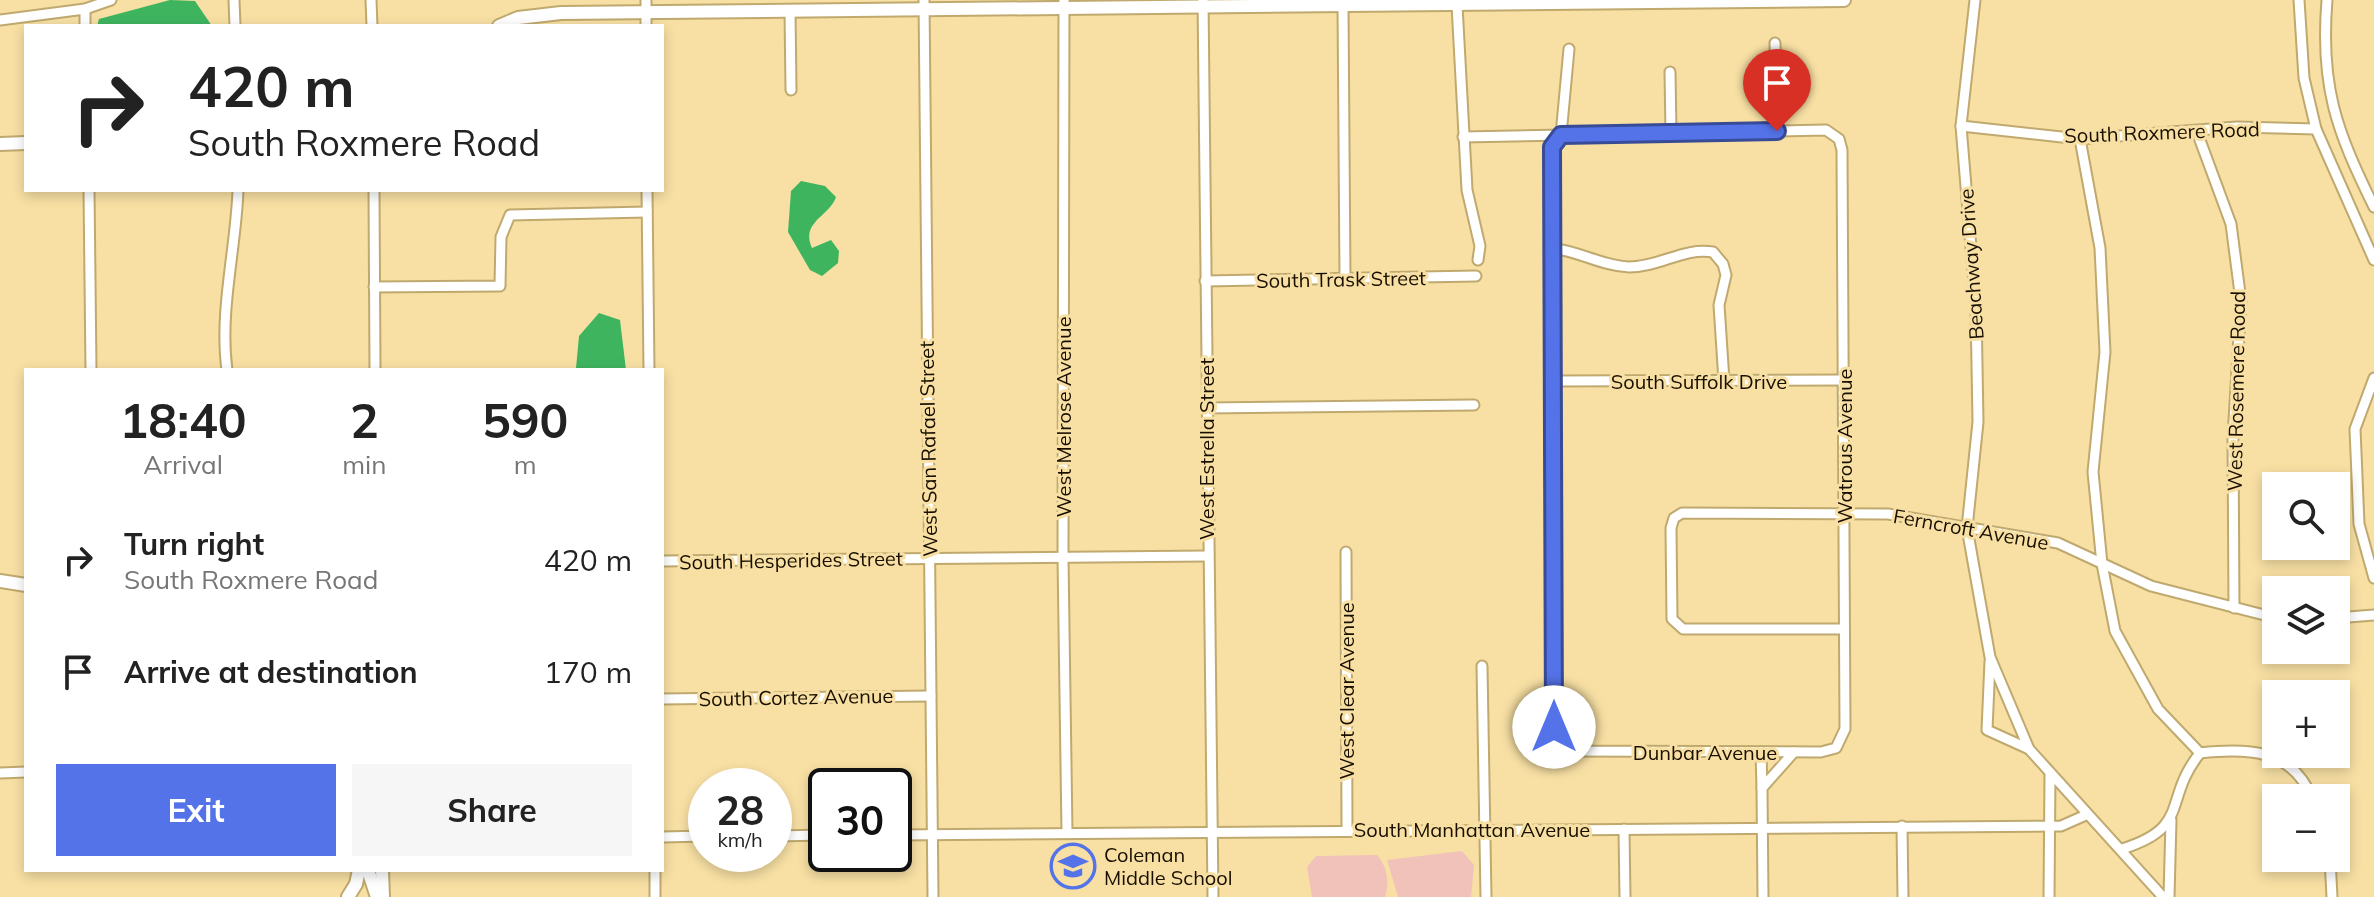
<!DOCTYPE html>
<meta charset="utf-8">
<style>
:root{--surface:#fff;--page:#f6f6f6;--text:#222;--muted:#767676;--accent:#5473e8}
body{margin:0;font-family:Mulish,sans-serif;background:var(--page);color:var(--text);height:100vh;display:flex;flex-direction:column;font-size:30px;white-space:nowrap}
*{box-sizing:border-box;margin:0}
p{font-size:26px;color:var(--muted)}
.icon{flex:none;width:44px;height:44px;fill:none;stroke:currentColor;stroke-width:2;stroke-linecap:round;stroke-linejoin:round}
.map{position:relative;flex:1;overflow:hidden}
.sheet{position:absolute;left:24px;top:368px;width:640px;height:504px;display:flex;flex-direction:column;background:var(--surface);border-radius:0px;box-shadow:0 4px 12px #0003}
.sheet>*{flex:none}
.guide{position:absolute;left:24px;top:24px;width:640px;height:168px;border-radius:0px;box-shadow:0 4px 12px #0003;background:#fff;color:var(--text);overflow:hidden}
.controls{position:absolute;left:2262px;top:472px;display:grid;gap:16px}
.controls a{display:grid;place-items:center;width:88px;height:88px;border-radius:0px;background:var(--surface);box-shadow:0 4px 12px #0003;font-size:40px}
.speed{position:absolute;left:688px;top:768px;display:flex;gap:16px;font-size:40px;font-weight:700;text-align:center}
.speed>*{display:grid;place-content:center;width:104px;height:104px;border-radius:50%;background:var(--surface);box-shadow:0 4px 12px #0003;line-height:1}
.speed small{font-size:20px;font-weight:400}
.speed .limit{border:4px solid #111;border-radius:12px;background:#fff;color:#111}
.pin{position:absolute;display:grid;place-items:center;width:68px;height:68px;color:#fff;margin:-82px -34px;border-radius:50% 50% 50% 0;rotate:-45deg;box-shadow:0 0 8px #0007}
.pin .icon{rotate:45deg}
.me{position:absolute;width:88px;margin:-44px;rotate:0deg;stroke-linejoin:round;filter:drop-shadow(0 0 6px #0008)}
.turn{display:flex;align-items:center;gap:28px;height:168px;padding:0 32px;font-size:36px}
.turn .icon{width:104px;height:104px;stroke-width:2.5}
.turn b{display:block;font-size:56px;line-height:68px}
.eta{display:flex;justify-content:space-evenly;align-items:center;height:136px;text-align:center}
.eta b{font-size:48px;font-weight:700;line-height:56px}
.primary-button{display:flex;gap:16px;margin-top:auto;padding:16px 32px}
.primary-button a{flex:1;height:92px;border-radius:0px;background:var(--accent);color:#fff;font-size:32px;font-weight:700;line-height:92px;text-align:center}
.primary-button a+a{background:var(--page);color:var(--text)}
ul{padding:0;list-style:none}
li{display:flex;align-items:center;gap:24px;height:112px;padding:0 32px}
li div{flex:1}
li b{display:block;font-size:30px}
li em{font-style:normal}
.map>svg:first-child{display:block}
.green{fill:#f0c2ba}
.water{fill:#3eb45f}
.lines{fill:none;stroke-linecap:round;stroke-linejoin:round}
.minor-casing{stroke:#bfa96e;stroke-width:13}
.tertiary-casing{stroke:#bfa96e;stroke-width:16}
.minor{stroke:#fff;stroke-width:9}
.tertiary{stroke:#fff;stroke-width:12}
.route-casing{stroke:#374b97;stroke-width:20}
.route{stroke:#5473e8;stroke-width:14}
.labels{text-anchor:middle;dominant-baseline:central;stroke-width:6;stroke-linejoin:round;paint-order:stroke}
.street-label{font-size:20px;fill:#180f00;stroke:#f8e0a4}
.poi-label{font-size:20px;fill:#180f00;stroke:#f8e0a4;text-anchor:start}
</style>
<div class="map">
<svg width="2374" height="897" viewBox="0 0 2374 897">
<rect width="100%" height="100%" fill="#f8e0a4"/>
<!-- green -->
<g class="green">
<polygon points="1462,851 1474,865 1471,897 1398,897 1387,860"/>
<path d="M1377 855C1387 865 1390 884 1385 897H1312L1307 867 1316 856Z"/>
</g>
<!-- water -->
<g class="water">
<polygon points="170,0 195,1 212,26 97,26 99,19"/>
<path d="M801 181 825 186 836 197C830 216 800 222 812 248L831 240 839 251 838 263 822 276 810 270 788 232 791 191Z"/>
<polygon points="599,313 620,320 626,370 576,368 579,336"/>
</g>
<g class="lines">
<!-- minor casing -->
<g class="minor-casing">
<g id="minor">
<polyline points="234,0 235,26"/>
<polyline points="371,0 372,26"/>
<polyline points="646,0 646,26"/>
<polyline points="924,0 933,897"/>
<polyline points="1064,0 1063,558 1067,833"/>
<polyline points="1203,0 1213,897"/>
<polyline points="1975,0 1961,126 1976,308 1978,422 1967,528 1990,657 2029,749 2163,897"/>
<polyline points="2299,0 2304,78 2316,129 2374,260"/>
<path d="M2327 0C2320 86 2336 130 2374 207"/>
<polyline points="1343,5 1345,279"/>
<polyline points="1457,5 1467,190 1480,246 1478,260"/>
<polyline points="85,9 85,26"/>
<polyline points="790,11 791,90"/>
<polyline points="0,20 85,9 111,0"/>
<polyline points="1775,43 1777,131"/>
<polyline points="1670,72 1671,133"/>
<polyline points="1961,126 2080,139 2237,127 2316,129"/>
<polyline points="2197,132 2231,224 2241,301 2233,438 2234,608"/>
<polyline points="1463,137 1826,130 1839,139 1842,150 1845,729 1836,748 1821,752 1564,751 1554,727 1552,147 1561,135 1569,49"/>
<path d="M2080 139 2100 248 2105 352 2093 472 2102 564 2115 631 2158 709 2200 753C2246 748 2292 748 2312 798"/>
<polyline points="89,190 91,370"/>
<polyline points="374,190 375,370"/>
<polyline points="647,190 649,370"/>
<path d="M1551 248C1579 251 1602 266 1629 267 1660 267 1684 247 1713 252L1723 264 1726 275 1719 305 1724 381"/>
<polyline points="1205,281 1476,276"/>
<polyline points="374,287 500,286 501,237 510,215 647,212"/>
<path d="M227 370C219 311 236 249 238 190"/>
<polyline points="2374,378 2355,429 2359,524 2374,578"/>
<polyline points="1553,381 1845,380"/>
<polyline points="1206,408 1474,405"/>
<polyline points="1346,552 1347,829"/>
<polyline points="662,561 1207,556"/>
<polyline points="2336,618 2374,615"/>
<polyline points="1843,629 1683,629 1672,619 1671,528 1674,518 1682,513 1888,514 2058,543 2151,586 2276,618"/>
<polyline points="1990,661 1987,730 2029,749"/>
<polyline points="1482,666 1486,897"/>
<polyline points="662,699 931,696"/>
<polyline points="1761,752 1762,788"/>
<polyline points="0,773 26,772"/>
<polyline points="1902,826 1903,897"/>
<polyline points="1624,829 1625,897"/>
<polyline points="894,835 2061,826 2086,815"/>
<polyline points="774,836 826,835"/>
<polyline points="662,837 706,836"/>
<path d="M2122 849C2192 827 2162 801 2200 753"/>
<polyline points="2330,858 2332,897"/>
<polyline points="655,870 655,897"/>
<polyline points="1763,897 1762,788 1794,752"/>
<polyline points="2049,897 2050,774"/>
<polyline points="2169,897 2171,820"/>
</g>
</g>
<!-- tertiary casing -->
<g class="tertiary-casing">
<g id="tertiary">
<polyline points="499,26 518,18 561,13 1844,0"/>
<polyline points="0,144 26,143"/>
<polyline points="0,581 26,585"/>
<polyline points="368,870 377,897"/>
<polyline points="382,870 383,897"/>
<polyline points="348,897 356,884 359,870"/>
</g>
</g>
<!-- minor -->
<use href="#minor" class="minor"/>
<!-- tertiary -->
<use href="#tertiary" class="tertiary"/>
</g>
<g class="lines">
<!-- route casing -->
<g class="route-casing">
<polyline id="route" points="1554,727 1552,147 1561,135 1777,131"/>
</g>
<!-- route -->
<use href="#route" class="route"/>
</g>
<!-- icons -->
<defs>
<g id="school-ring" transform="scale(2.3)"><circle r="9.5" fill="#f8e0a4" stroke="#5473e8" stroke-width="1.5"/><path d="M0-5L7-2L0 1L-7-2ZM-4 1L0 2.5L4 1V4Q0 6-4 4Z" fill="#5473e8"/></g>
</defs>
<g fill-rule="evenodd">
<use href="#school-ring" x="1073" y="866"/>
</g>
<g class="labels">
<!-- street labels -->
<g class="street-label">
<text transform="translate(2162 132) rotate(-2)">South Roxmere Road</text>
<text transform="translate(1971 264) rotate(-94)">Beachway Drive</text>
<text transform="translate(1341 279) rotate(-1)">South Trask Street</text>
<text x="1699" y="381">South Suffolk Drive</text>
<text transform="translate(2236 391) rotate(-89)">West Rosemere Road</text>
<text transform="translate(1063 417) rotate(-90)">West Melrose Avenue</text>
<text transform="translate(1844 446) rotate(-90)">Watrous Avenue</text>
<text transform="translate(928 449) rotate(-91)">West San Rafael Street</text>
<text transform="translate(1206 449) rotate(-90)">West Estrella Street</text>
<text transform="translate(1971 529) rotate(10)">Ferncroft Avenue</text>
<text transform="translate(791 560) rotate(-1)">South Hesperides Street</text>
<text transform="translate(1346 691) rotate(-90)">West Clear Avenue</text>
<text transform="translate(796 697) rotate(-1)">South Cortez Avenue</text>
<text x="1705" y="752">Dunbar Avenue</text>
<text x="1472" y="829">South Manhattan Avenue</text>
</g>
<!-- poi labels -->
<g class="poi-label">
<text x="1104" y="854">Coleman<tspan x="1104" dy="23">Middle School</tspan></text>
</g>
</g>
</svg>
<div class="controls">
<a><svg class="icon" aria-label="search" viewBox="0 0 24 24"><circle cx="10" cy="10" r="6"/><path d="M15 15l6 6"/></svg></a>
<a><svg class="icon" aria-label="layers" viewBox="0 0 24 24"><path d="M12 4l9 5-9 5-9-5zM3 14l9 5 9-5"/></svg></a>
<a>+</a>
<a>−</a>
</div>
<div class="speed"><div>28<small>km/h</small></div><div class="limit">30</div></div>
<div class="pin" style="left:1777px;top:131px;background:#d93025"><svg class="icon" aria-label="arrive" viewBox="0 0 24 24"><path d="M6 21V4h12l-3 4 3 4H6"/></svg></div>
<svg class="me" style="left:1554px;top:727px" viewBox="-20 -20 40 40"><circle r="19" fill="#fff"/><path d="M0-13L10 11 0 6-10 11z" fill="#5473e8"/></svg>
<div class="guide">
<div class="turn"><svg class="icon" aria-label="right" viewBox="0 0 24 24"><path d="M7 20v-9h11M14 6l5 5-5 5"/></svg><div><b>420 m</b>South Roxmere Road</div></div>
</div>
<section class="sheet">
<div class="eta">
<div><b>18:40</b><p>Arrival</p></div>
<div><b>2</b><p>min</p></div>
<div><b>590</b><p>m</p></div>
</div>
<ul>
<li><svg class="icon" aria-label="right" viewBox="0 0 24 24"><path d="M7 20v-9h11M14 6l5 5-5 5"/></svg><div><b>Turn right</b><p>South Roxmere Road</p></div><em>420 m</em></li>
<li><svg class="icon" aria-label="arrive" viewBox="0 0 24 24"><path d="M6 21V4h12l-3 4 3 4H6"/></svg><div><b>Arrive at destination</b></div><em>170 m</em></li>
</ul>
<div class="primary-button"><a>Exit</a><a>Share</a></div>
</section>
</div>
